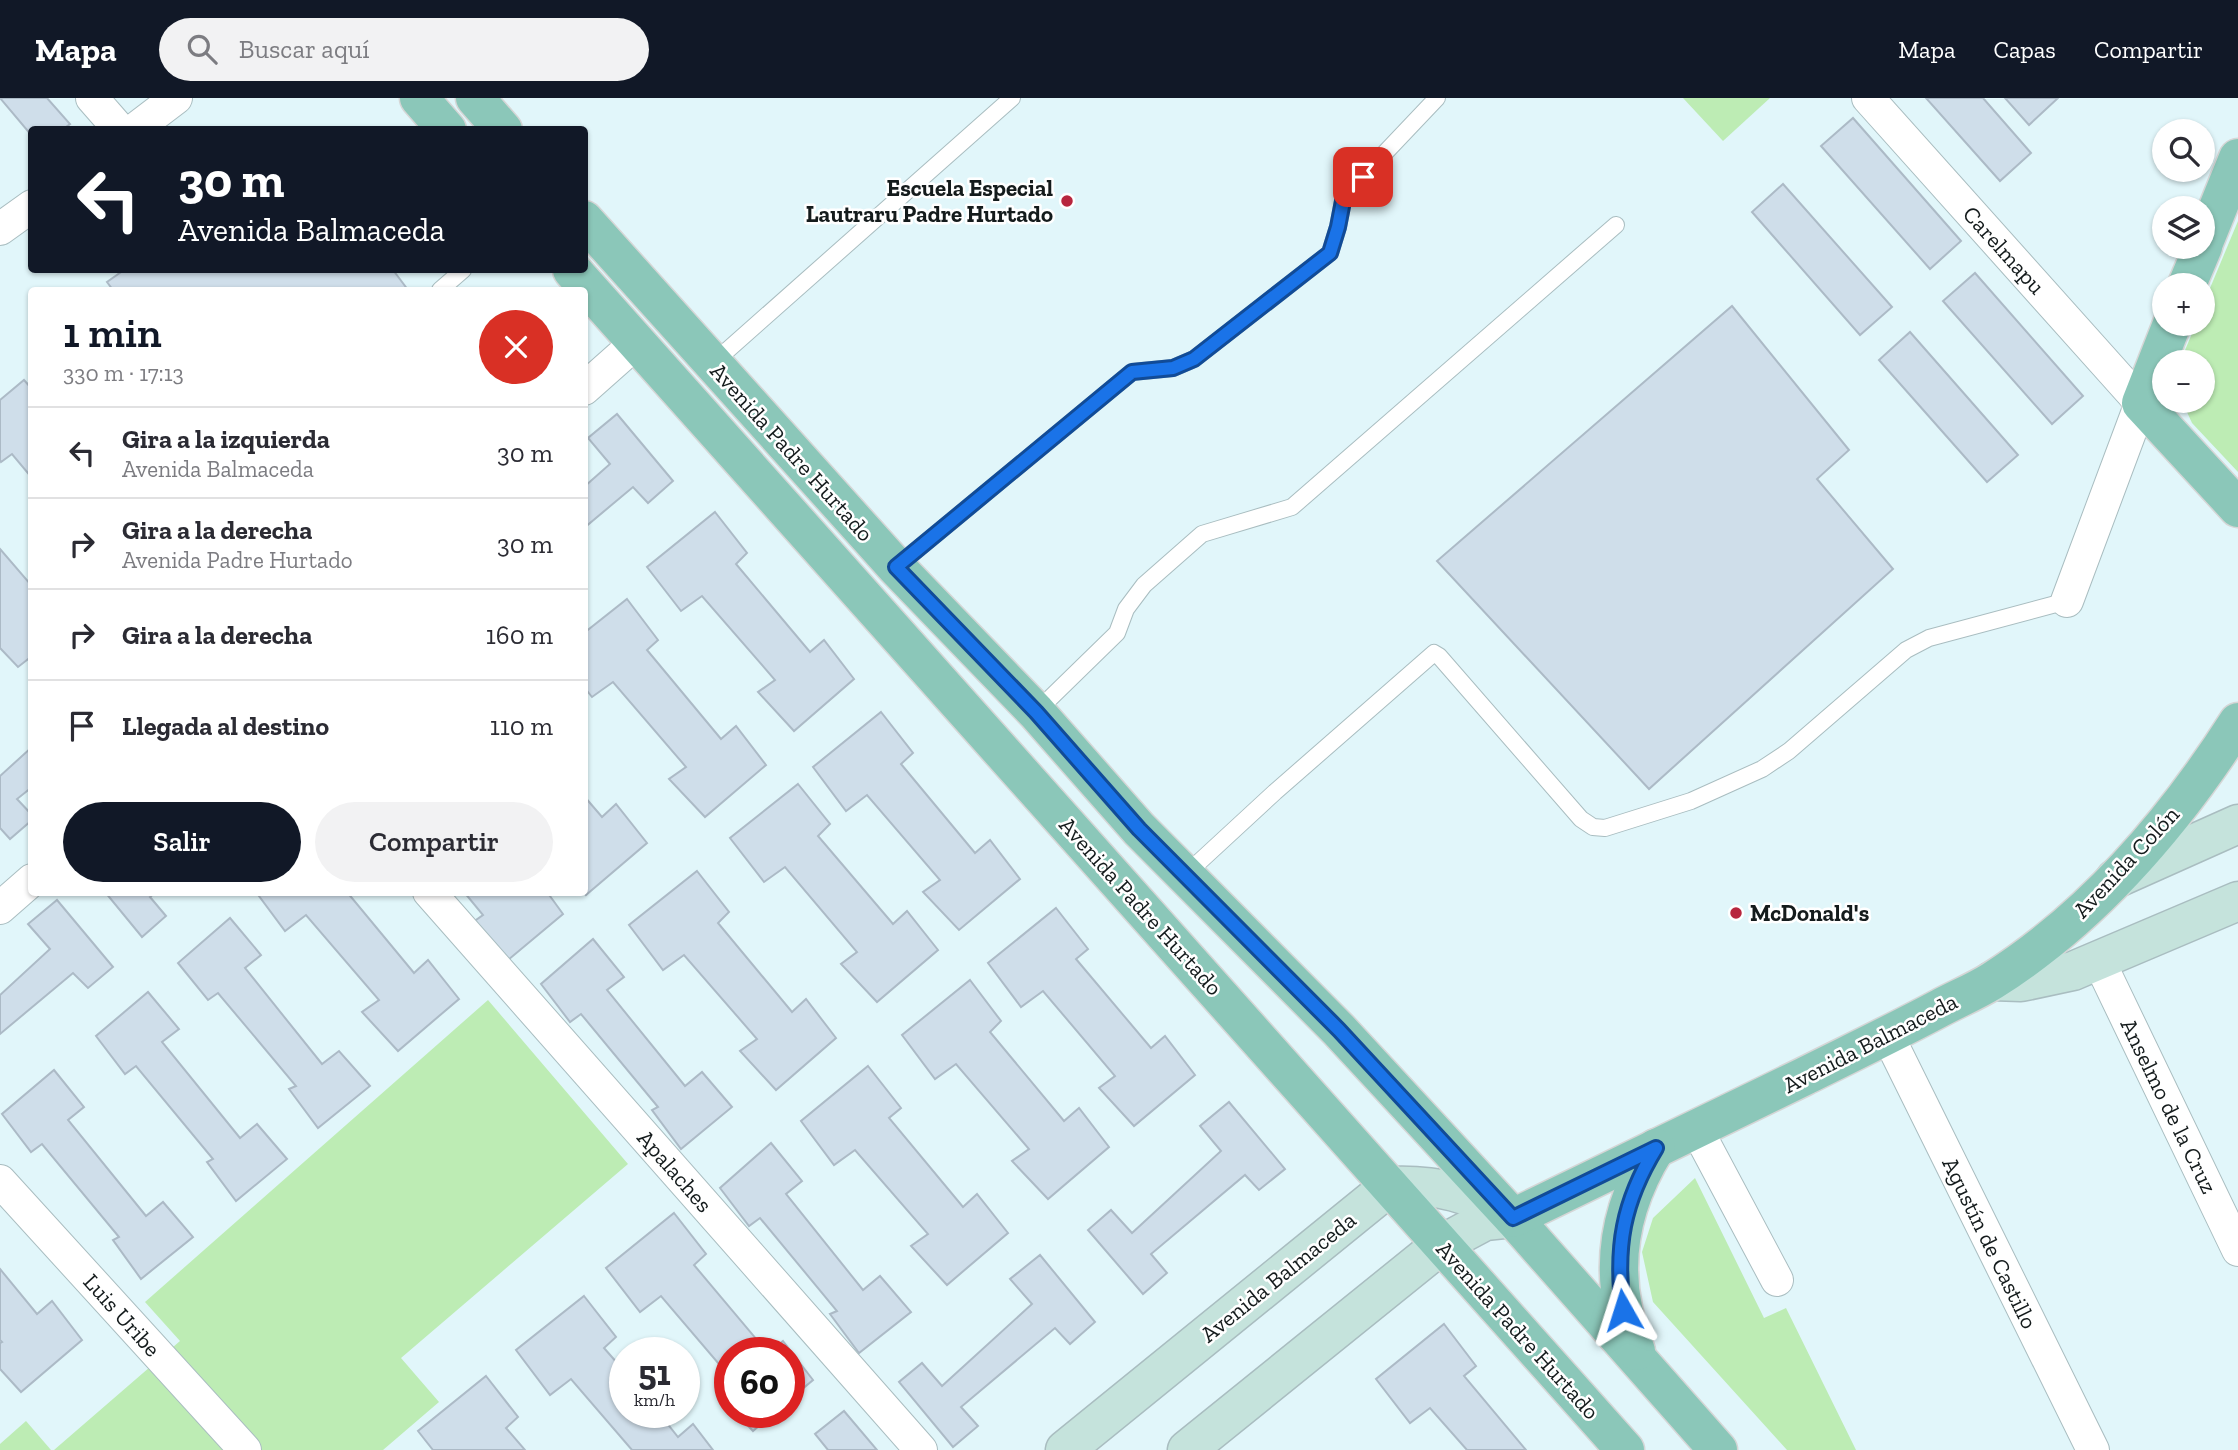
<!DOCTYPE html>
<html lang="es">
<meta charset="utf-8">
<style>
:root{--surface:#fff;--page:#f2f2f3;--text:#2b2b33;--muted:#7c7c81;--line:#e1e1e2;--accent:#111827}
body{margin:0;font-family:"Zilla Slab",serif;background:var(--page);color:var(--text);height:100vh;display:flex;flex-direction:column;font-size:26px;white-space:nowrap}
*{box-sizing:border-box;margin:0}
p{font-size:23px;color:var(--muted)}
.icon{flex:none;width:38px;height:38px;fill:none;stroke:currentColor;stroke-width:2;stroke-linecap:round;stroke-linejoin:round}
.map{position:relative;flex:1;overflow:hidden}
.side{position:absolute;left:28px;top:189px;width:560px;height:609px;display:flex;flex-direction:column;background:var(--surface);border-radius:7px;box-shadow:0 2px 5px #0004}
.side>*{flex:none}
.hud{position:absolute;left:28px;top:28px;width:560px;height:147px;border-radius:7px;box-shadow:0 2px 5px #0004;background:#111827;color:#fff;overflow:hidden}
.fabs{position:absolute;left:2152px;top:21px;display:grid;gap:14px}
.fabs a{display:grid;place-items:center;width:63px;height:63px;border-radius:50%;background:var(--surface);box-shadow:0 2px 5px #0004;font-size:35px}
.speed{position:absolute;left:609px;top:1239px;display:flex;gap:14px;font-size:35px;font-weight:700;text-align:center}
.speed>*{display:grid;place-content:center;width:91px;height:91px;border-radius:50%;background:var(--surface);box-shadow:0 2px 5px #0004;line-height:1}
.speed small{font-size:18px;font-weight:400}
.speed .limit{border:10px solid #d22;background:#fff;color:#111}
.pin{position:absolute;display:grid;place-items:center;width:60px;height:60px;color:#fff;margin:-30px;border-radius:14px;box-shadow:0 4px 10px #0006}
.me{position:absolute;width:77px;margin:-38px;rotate:354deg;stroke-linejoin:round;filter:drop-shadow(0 0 5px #0008)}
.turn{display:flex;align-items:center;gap:24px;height:147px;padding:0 35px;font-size:32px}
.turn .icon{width:91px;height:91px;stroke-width:2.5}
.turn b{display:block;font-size:49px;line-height:60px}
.round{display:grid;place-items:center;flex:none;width:74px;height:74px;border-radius:37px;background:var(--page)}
.overview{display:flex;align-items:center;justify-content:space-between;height:119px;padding:0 35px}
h1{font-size:42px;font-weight:600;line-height:52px;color:var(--accent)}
.button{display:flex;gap:14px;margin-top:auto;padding:14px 35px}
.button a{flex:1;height:80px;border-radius:42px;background:var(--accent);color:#fff;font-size:28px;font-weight:600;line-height:80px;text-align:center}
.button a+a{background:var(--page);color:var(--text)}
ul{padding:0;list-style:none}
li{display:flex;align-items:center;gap:21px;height:91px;padding:0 35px;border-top:2px solid var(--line)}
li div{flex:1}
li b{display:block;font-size:26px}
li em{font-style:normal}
header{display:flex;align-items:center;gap:42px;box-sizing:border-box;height:98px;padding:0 35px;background:var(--accent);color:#fff}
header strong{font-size:33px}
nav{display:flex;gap:38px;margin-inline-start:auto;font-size:24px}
.search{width:490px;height:63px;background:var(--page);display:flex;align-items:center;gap:18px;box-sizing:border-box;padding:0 24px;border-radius:38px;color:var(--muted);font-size:26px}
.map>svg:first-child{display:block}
.green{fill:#bdecb4}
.building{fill:#cfdeea;stroke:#acbac6;stroke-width:2}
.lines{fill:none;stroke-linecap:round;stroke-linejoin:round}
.lane-casing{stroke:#a9bdc0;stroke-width:18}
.street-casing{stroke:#a9bdc0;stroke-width:34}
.secondary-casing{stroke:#a9bdc0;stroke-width:41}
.primary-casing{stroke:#d5d6d6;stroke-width:41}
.lane{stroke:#fff;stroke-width:16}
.street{stroke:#fff;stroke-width:32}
.secondary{stroke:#c5e3dc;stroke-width:38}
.primary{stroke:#8bc7b9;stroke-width:38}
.route-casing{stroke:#114b97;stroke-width:18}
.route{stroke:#1a73e8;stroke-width:12}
.poi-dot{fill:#b7263e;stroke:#fff;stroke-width:2.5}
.labels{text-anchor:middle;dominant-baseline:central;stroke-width:5;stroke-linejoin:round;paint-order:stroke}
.poi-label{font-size:23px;font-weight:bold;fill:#141b1c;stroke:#fff;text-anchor:end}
.street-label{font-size:23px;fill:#141b1c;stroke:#fff}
</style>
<header>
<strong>Mapa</strong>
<div class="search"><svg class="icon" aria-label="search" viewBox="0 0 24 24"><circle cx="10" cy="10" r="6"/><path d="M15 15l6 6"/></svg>Buscar aquí</div>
<nav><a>Mapa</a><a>Capas</a><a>Compartir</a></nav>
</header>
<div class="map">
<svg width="2238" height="1352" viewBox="0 0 2238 1352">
<rect width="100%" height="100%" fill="#e1f6fa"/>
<!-- green -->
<g class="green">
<polygon points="1683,0 1770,0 1723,43"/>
<polygon points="2238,123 2238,374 2192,325 2182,303 2203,303 2203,264 2180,264 2196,226 2203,226 2203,207"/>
<polygon points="488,902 628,1066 401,1260 439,1304 383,1352 54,1352 180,1243 145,1204"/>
<polygon points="1695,1080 1764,1220 1786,1210 1856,1352 1787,1352 1653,1204 1642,1154 1653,1120"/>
<polygon points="26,1323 51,1352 0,1352 0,1346"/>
</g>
<!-- building -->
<g class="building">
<polygon points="0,0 47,0 70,26 62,32 32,32 32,38"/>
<polygon points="1926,0 1983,0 2031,55 2000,83"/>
<polygon points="2005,0 2058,0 2029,27"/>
<polygon points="1853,20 1961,143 1930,171 1821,48"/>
<polygon points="1783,86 1892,209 1860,237 1752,114"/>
<polygon points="124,172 393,172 408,192 113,192 107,184"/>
<polygon points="1975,175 2083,298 2052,326 1943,203"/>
<polygon points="1732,208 1849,352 1817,381 1893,471 1649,691 1437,463"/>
<polygon points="1910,234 2018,357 1987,384 1879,262"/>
<polygon points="24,282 32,291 32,380 12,356 1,364 0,362 0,302"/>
<polygon points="617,316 673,383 648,405 633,389 584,430 584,389 610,366 588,340"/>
<polygon points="715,414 747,455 736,466 810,554 824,542 854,581 794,633 758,594 775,582 702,498 681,513 647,469"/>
<polygon points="0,451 32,488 32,558 18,569 0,550"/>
<polygon points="627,501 658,542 647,552 721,641 736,628 766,667 705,719 669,681 686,669 613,584 592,599 584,589 584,535"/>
<polygon points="881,614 913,655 901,666 975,755 990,742 1020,781 959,832 923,794 940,782 867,697 846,713 813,669"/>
<polygon points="32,649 32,689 17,701 32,717 32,722 10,741 0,730 0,678"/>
<polygon points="798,686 830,726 818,738 893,826 907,813 938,852 877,904 841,866 857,854 785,769 764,784 730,740"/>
<polygon points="584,698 602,719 616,706 647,745 586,797 584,794"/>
<polygon points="697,773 729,814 718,825 792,914 806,901 836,940 776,992 740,953 757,941 684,857 663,872 629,827"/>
<polygon points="105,794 156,794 150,799 166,818 142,839"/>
<polygon points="256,794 347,794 414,875 428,862 459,901 398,953 362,914 379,902 306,817 285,833"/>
<polygon points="464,794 547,794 563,816 502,867 466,829 483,817"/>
<polygon points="57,802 113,869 88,890 73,875 0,936 0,897 50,851 28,826"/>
<polygon points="1056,810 1088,851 1076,861 1151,950 1165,938 1195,977 1134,1028 1099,990 1115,978 1043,893 1021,909 988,865"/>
<polygon points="230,820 261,857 245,870 322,966 339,953 370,988 318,1030 289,991 296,988 218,895 208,902 178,865"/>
<polygon points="593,841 624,879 607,892 685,988 702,974 732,1009 681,1051 652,1012 658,1009 581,916 570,924 541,886"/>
<polygon points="970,882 1001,923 990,934 1064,1023 1079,1010 1109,1049 1048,1101 1012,1063 1029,1051 956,966 935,981 902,937"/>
<polygon points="148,894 179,931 162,944 240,1040 257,1026 287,1061 236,1103 207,1064 213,1061 136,968 125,976 96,938"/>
<polygon points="868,968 901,1010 889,1020 963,1109 977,1096 1008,1135 947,1187 911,1148 928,1136 855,1052 834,1067 801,1023"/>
<polygon points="54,972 84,1009 68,1022 146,1118 163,1104 193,1139 141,1181 113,1142 119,1139 42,1046 31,1054 2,1016"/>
<polygon points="1229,1004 1285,1071 1259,1092 1245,1077 1151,1156 1167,1175 1143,1196 1088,1132 1111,1112 1132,1135 1221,1053 1200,1028"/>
<polygon points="771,1045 802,1083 786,1096 863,1192 880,1178 911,1214 859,1255 830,1216 837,1213 760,1120 749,1128 720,1090"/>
<polygon points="674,1115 706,1156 694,1167 768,1255 730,1255 730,1279 661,1198 640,1214 606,1170"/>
<polygon points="1040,1157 1095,1224 1070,1246 1055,1230 961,1309 978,1328 953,1349 899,1284 922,1265 942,1288 1032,1206 1010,1181"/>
<polygon points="0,1171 37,1216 52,1203 82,1242 21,1294 0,1271 0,1245 2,1244 0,1242"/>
<polygon points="584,1198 616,1239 604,1250 625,1274 625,1314 658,1314 678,1339 693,1326 713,1352 632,1352 571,1281 550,1297 516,1252"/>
<polygon points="1444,1226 1476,1268 1464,1278 1526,1352 1467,1352 1430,1310 1410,1325 1376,1281"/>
<polygon points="783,1243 813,1282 789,1302 789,1255 769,1255"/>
<polygon points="486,1278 518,1319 506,1330 525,1352 433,1352 418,1333"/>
<polygon points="730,1286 730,1309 717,1295"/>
<polygon points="844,1313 877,1352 828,1352 815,1336"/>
<polygon points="735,1314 775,1314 753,1333"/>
</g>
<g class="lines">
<!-- lane casing -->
<g class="lane-casing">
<g id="lane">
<polyline points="440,192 463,172"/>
<polyline points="713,265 1012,0"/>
<polyline points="896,469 1132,274 1173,270 1194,261 1330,155 1338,129 1344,98 1437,0"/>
<polyline points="1036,614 1117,535 1126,511 1144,487 1202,436 1292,409 1616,127"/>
<polyline points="1184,778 1275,694 1434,555 1439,558 1581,721 1593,729 1605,730 1691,703 1762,671 1789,653 1906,552 1929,540 2067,503"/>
</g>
</g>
<!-- street casing -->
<g class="street-casing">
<g id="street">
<polyline points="92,0 120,32"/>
<polyline points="1868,0 2141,305 2067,503"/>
<polyline points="134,32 176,0"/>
<polyline points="0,131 32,108"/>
<polyline points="584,291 637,244"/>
<polyline points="429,794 921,1352"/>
<polyline points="0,810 32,782"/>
<polyline points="2099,863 2238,1152"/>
<polyline points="1888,938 2093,1352"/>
<polyline points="1696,1030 1777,1182"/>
<polyline points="0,1083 245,1352"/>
</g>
</g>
<!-- secondary casing -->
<g class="secondary-casing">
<g id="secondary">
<polyline points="2115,781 2238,726"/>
<polyline points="1992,883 2021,884 2073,873 2238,803"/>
<path d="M1065 1352 1390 1088C1438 1086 1471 1095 1512 1119"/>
<polyline points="1187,1352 1442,1146 1485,1123 1513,1120"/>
</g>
</g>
<!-- primary casing -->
<g class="primary-casing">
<g id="primary">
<polyline points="419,0 447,32"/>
<polyline points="475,0 503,32"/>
<polyline points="584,122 896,469 1036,614 1139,731 1339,932 1513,1120 1718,1352"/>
<polyline points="2203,147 2238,60"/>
<polyline points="572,172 1625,1352"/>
<polyline points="2187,187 2203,149"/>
<polyline points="2172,226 2141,305 2238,410"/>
<path d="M1513 1120C1609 1073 1706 1026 1803 979 1849 956 1895 934 1940 910 1957 901 1976 893 1992 883 2093 819 2174 724 2238 624"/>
<path d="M1636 1253C1607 1182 1616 1114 1656 1050"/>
</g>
</g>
<!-- lane -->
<use href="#lane" class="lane"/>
<!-- street -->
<use href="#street" class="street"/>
<!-- secondary -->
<use href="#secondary" class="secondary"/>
<!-- primary -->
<use href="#primary" class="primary"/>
</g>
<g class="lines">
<!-- route casing -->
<g class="route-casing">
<path id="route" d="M1363 79 1344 98 1338 129 1330 155 1194 261 1173 270 1132 274 896 469 1036 614 1139 731 1339 932 1513 1120 1656 1050C1623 1104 1615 1149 1623 1212"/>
</g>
<!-- route -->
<use href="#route" class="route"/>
</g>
<!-- markers -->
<g class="poi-dot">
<circle cx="1067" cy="103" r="7"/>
<circle cx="1736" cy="815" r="7"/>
</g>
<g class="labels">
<!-- poi labels -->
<g class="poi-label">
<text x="1053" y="90">Escuela Especial<tspan x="1053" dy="26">Lautraru Padre Hurtado</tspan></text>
<text x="1750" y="815" text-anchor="start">McDonald's</text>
</g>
<!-- street labels -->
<g class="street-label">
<text transform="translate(2004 152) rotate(48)">Carelmapu</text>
<text transform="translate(792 354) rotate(48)">Avenida Padre Hurtado</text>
<text transform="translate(2126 764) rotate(-47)">Avenida Colón</text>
<text transform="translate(1141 808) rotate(48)">Avenida Padre Hurtado</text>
<text transform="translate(1870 945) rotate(-27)">Avenida Balmaceda</text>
<text transform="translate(2169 1008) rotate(64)">Anselmo de la Cruz</text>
<text transform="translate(675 1073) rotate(49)">Apalaches</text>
<text transform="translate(1990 1145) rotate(64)">Agustín de Castillo</text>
<text transform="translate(1278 1179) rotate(-39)">Avenida Balmaceda</text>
<text transform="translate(122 1217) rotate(48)">Luis Uribe</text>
<text transform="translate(1518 1232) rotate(48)">Avenida Padre Hurtado</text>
</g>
</g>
</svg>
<div class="fabs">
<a><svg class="icon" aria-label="search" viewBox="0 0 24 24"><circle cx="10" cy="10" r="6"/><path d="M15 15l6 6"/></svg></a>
<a><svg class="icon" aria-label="layers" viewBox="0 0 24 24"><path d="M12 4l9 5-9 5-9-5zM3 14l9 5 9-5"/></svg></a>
<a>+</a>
<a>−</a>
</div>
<div class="speed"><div>51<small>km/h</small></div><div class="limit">60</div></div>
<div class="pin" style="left:1363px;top:79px;background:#d93025"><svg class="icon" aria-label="arrive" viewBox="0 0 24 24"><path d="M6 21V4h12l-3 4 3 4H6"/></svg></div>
<svg class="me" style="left:1623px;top:1212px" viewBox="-20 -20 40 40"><path d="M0-17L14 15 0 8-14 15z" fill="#1a73e8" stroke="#fff" stroke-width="4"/></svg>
<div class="hud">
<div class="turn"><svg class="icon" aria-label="left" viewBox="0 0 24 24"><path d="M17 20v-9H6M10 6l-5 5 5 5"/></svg><div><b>30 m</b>Avenida Balmaceda</div></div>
</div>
<section class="side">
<div class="overview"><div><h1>1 min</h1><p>330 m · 17:13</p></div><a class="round" style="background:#d93025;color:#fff"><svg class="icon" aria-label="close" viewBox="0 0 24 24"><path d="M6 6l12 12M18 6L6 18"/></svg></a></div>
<ul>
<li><svg class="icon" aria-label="left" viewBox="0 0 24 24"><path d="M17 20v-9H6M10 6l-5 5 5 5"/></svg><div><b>Gira a la izquierda</b><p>Avenida Balmaceda</p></div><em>30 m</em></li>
<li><svg class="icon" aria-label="right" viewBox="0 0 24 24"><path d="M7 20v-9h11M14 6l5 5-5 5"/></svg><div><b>Gira a la derecha</b><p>Avenida Padre Hurtado</p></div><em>30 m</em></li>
<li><svg class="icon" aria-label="right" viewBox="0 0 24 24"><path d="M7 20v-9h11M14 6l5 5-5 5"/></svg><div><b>Gira a la derecha</b></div><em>160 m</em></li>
<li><svg class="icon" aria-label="arrive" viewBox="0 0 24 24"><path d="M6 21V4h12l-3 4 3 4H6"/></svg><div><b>Llegada al destino</b></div><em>110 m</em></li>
</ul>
<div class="button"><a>Salir</a><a>Compartir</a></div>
</section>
</div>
